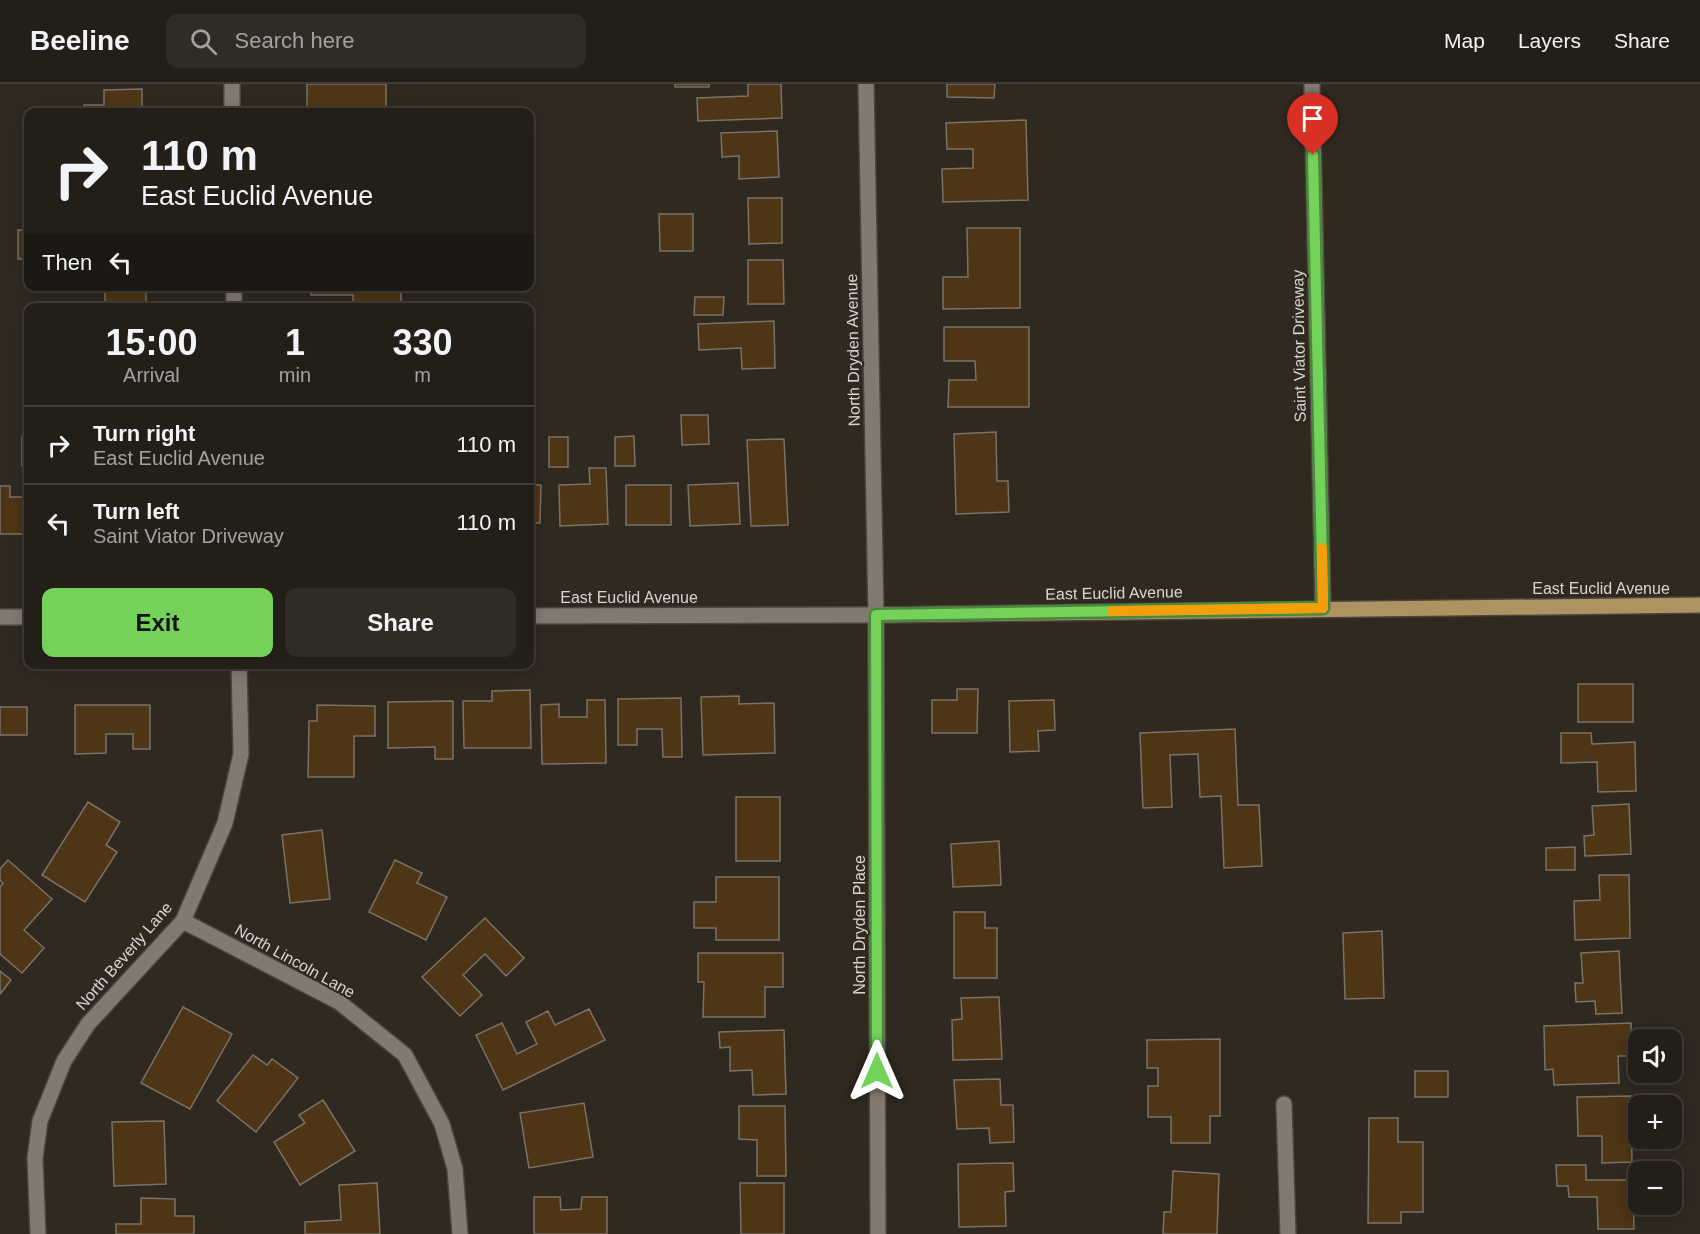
<!DOCTYPE html>
<meta charset="utf-8">
<style>
:root{--surface:#231f18;--page:#2f2c25;--text:#f1f3f6;--muted:#a3a2a2;--line:#403d37;--accent:#74d25b}
body{margin:0;font-family:Helvetica,sans-serif;background:var(--page);color:var(--text);height:100vh;display:flex;flex-direction:column;font-size:22px;white-space:nowrap}
*{box-sizing:border-box;margin:0}
p{font-size:20px;color:var(--muted)}
.icon{flex:none;width:33px;height:33px;fill:none;stroke:currentColor;stroke-width:2;stroke-linecap:round;stroke-linejoin:round}
.map{position:relative;flex:1;overflow:hidden}
.panel{position:absolute;left:24px;top:219px;width:510px;height:366px;display:flex;flex-direction:column;background:var(--surface);border-radius:12px;box-shadow:0 3px 15px #0003,0 0 0 2px var(--line)}
.panel>*{flex:none}
.hud{position:absolute;left:24px;top:24px;width:510px;height:183px;border-radius:12px;box-shadow:0 3px 15px #0003,0 0 0 2px var(--line);background:#231f18;color:var(--text);overflow:hidden}
.tools{position:absolute;left:1628px;top:945px;display:grid;gap:12px}
.tools a{display:grid;place-items:center;width:54px;height:54px;border-radius:12px;background:var(--surface);box-shadow:0 3px 15px #0003,0 0 0 2px var(--line);font-size:30px}
.pin{position:absolute;display:grid;place-items:center;width:51px;height:51px;color:#fff;margin:-62px -26px;border-radius:50% 50% 50% 0;rotate:-45deg;box-shadow:0 0 6px #0007}
.pin .icon{rotate:45deg}
.me{position:absolute;width:66px;margin:-33px;rotate:0deg;stroke-linejoin:round;filter:drop-shadow(0 0 4px #0008)}
.turn{display:flex;align-items:center;gap:21px;height:126px;padding:0 18px;font-size:27px}
.turn .icon{width:78px;height:78px;stroke-width:2.5}
.turn b{display:block;font-size:42px;line-height:51px}
.then{display:flex;align-items:center;height:57px;padding:0 18px;background:#0003;gap:12px;font-size:22px}
.eta{display:flex;justify-content:space-evenly;align-items:center;height:102px;text-align:center}
.eta b{font-size:36px;font-weight:600;line-height:42px}
.action{display:flex;gap:12px;margin-top:auto;padding:12px 18px}
.action a{flex:1;height:69px;border-radius:12px;background:var(--accent);color:#111;font-size:24px;font-weight:600;line-height:69px;text-align:center}
.action a+a{background:var(--page);color:var(--text)}
ul{padding:0;list-style:none}
li{display:flex;align-items:center;gap:18px;height:78px;padding:0 18px;border-top:2px solid var(--line)}
li div{flex:1}
li b{display:block;font-size:22px}
li em{font-style:normal}
header{display:flex;align-items:center;gap:36px;box-sizing:border-box;height:84px;padding:0 30px;background:var(--surface);border-bottom:2px solid var(--line)}
header strong{font-size:28px}
nav{display:flex;gap:33px;margin-inline-start:auto;font-size:21px}
.search{width:420px;height:54px;background:var(--page);display:flex;align-items:center;gap:15px;box-sizing:border-box;padding:0 21px;border-radius:12px;color:var(--muted);font-size:22px}
.map>svg:first-child{display:block}
.building{fill:#4d3515;stroke:#7a7268;stroke-width:1.5}
.lines{fill:none;stroke-linecap:round;stroke-linejoin:round}
.minor-casing{stroke:#49443d;stroke-width:18}
.major-casing{stroke:#49443d;stroke-width:18}
.minor{stroke:#827a70;stroke-width:15}
.major{stroke:#ae9262;stroke-width:15}
.route-casing{stroke:#4b883b;stroke-width:15}
.route{stroke:#74d25b;stroke-width:10}
.slow{stroke:#f59e0b;stroke-width:10}
.labels{text-anchor:middle;dominant-baseline:central;stroke-width:4.5;stroke-linejoin:round;paint-order:stroke}
.street-label{font-size:16px;fill:#d9d5d0;stroke:#2f2920}
</style>
<header>
<strong>Beeline</strong>
<div class="search"><svg class="icon" aria-label="search" viewBox="0 0 24 24"><circle cx="10" cy="10" r="6"/><path d="M15 15l6 6"/></svg>Search here</div>
<nav><a>Map</a><a>Layers</a><a>Share</a></nav>
</header>
<div class="map">
<svg width="1700" height="1150" viewBox="0 0 1700 1150">
<rect width="100%" height="100%" fill="#2f2920"/>
<!-- building -->
<g class="building">
<rect x="307" y="0" width="79" height="24"/>
<rect x="675" y="0" width="34" height="3"/>
<polygon points="748,0 781,0 782,34 698,37 697,14 748,12"/>
<polygon points="947,0 995,0 994,14 947,13"/>
<polygon points="142,5 142,28 85,28 84,21 104,21 104,6"/>
<polygon points="1026,36 1028,116 943,118 942,85 973,84 973,65 947,65 946,39"/>
<polygon points="777,47 779,93 739,95 739,72 722,73 721,49"/>
<polygon points="748,114 782,114 782,159 749,160"/>
<polygon points="659,130 693,130 693,167 660,167"/>
<polygon points="967,144 1020,144 1020,224 943,225 943,193 968,193"/>
<rect x="18" y="146" width="10" height="29"/>
<polygon points="748,176 783,176 784,220 748,220"/>
<rect x="105" y="202" width="41" height="22"/>
<polygon points="311,202 401,202 401,224 353,224 353,211 311,211"/>
<polygon points="695,213 724,213 723,231 694,231"/>
<polygon points="774,237 775,284 742,285 741,264 699,266 698,240"/>
<polygon points="944,243 1029,243 1029,323 948,323 949,296 976,296 975,277 944,277"/>
<polygon points="681,331 708,331 709,360 682,361"/>
<polygon points="996,348 997,397 1008,397 1009,428 956,430 954,350"/>
<rect x="22" y="352" width="6" height="30"/>
<polygon points="634,352 635,382 615,382 615,353"/>
<rect x="549" y="353" width="19" height="30"/>
<polygon points="784,355 788,441 751,442 747,356"/>
<polygon points="589,384 606,384 608,440 560,442 559,401 590,400"/>
<polygon points="738,399 740,440 690,442 688,401"/>
<polygon points="530,401 541,401 540,439 530,439"/>
<rect x="626" y="401" width="45" height="40"/>
<polygon points="0,402 10,402 10,413 28,413 28,450 0,450"/>
<rect x="1578" y="600" width="55" height="38"/>
<polygon points="957,605 978,605 977,649 932,649 932,616 957,616"/>
<polygon points="530,606 531,664 464,664 463,617 492,617 492,607"/>
<polygon points="739,612 739,620 774,619 775,669 703,671 701,613"/>
<polygon points="681,614 682,673 663,673 662,645 637,645 637,661 618,661 618,615"/>
<polygon points="587,616 605,616 606,679 542,680 541,621 559,620 559,633 587,633"/>
<polygon points="1054,616 1055,646 1038,647 1039,667 1010,668 1009,617"/>
<polygon points="453,617 453,675 435,675 435,663 388,664 388,618"/>
<polygon points="75,621 150,621 150,665 133,665 133,650 106,650 106,669 75,670"/>
<polygon points="317,621 375,622 375,652 354,652 354,693 308,693 309,637 317,637"/>
<rect x="0" y="623" width="27" height="28"/>
<polygon points="1235,645 1238,721 1259,721 1262,782 1224,784 1221,712 1200,713 1198,670 1170,671 1172,723 1143,724 1140,649"/>
<polygon points="1561,649 1591,649 1592,660 1635,658 1636,707 1598,708 1597,678 1561,679"/>
<rect x="736" y="713" width="44" height="64"/>
<polygon points="88,718 120,738 106,761 117,768 85,818 42,791"/>
<polygon points="1629,720 1631,770 1585,772 1584,752 1594,751 1592,722"/>
<polygon points="322,746 330,815 290,819 282,751"/>
<polygon points="999,757 1001,801 953,803 951,760"/>
<polygon points="1575,763 1575,786 1546,786 1546,764"/>
<polygon points="8,776 52,815 24,846 44,864 22,889 0,870 0,803 3,799 0,796 0,785"/>
<polygon points="395,776 422,789 417,799 447,813 426,856 369,828"/>
<polygon points="1599,791 1629,791 1630,854 1575,856 1574,817 1600,816"/>
<polygon points="716,793 779,793 779,856 716,856 716,844 694,844 694,818 716,818"/>
<polygon points="954,828 985,828 985,844 997,844 997,894 954,894"/>
<polygon points="485,834 524,874 506,892 485,870 463,891 482,911 460,932 422,893"/>
<polygon points="1382,847 1384,914 1345,915 1343,849"/>
<polygon points="1619,867 1622,929 1596,930 1595,917 1576,918 1575,899 1583,899 1581,869"/>
<polygon points="698,869 783,869 783,903 765,903 765,933 703,933 704,898 698,898"/>
<polygon points="0,887 11,896 0,910"/>
<polygon points="999,913 1002,975 953,976 952,936 962,935 961,914"/>
<polygon points="183,923 232,950 190,1025 141,999"/>
<polygon points="589,925 605,956 503,1006 476,951 502,939 517,970 537,960 526,938 548,927 555,941"/>
<polygon points="1631,939 1632,972 1618,972 1619,999 1554,1001 1553,985 1545,986 1544,942"/>
<polygon points="784,946 786,1010 753,1011 752,986 730,987 730,963 720,964 719,948"/>
<polygon points="1220,955 1220,1032 1210,1032 1210,1059 1171,1059 1171,1033 1148,1033 1148,1002 1158,1002 1158,984 1147,984 1147,956"/>
<polygon points="253,971 267,981 272,975 298,994 256,1048 217,1017"/>
<rect x="1415" y="987" width="33" height="26"/>
<polygon points="1000,995 1001,1021 1013,1021 1014,1058 990,1059 989,1044 957,1045 954,996"/>
<polygon points="1631,1012 1632,1078 1602,1079 1602,1052 1578,1052 1577,1013"/>
<polygon points="323,1016 355,1067 300,1101 274,1058 305,1039 299,1031"/>
<polygon points="584,1019 593,1073 529,1084 520,1029"/>
<polygon points="739,1022 785,1022 786,1092 757,1092 757,1056 739,1055"/>
<polygon points="1369,1034 1398,1034 1398,1058 1423,1058 1423,1128 1401,1128 1401,1139 1368,1139"/>
<polygon points="164,1037 166,1100 114,1102 112,1038"/>
<polygon points="1013,1079 1014,1107 1005,1108 1006,1142 959,1143 958,1080"/>
<polygon points="1556,1081 1586,1081 1586,1096 1633,1096 1634,1145 1598,1145 1597,1113 1569,1113 1568,1102 1557,1102"/>
<polygon points="1173,1087 1219,1090 1217,1150 1163,1150 1164,1128 1171,1128"/>
<polygon points="377,1099 380,1150 305,1150 305,1138 341,1136 339,1101"/>
<polygon points="740,1099 784,1099 784,1150 741,1150"/>
<polygon points="534,1113 560,1113 561,1126 581,1125 582,1113 607,1113 607,1150 534,1150"/>
<polygon points="141,1114 175,1115 175,1132 194,1132 194,1150 116,1150 116,1140 141,1140"/>
</g>
<g class="lines">
<!-- minor casing -->
<g class="minor-casing">
<g id="minor">
<polyline points="232,0 232,28"/>
<polyline points="866,0 876,531 878,1150"/>
<polyline points="1312,0 1323,524"/>
<polyline points="234,202 234,224"/>
<polyline points="530,532 876,531"/>
<polyline points="0,533 28,533"/>
<polyline points="183,837 339,918 405,971 442,1040 455,1085 460,1150"/>
<polyline points="1284,1020 1288,1150"/>
<polyline points="38,1150 35,1074 40,1037 64,977 88,940 183,837 225,739 241,670 239,580"/>
</g>
</g>
<!-- major casing -->
<g class="major-casing">
<polyline id="major" points="876,531 1700,521"/>
</g>
<!-- minor -->
<use href="#minor" class="minor"/>
<!-- major -->
<use href="#major" class="major"/>
</g>
<g class="lines">
<!-- route casing -->
<g class="route-casing">
<polyline id="route" points="877,987 876,531 1323,524 1313,71"/>
</g>
<!-- route -->
<use href="#route" class="route"/>
<!-- slow -->
<polyline class="slow" points="1112,527 1323,524 1322,464"/>
</g>
<g class="labels">
<!-- street labels -->
<g class="street-label">
<text transform="translate(1299 262) rotate(-91)">Saint Viator Driveway</text>
<text transform="translate(853 266) rotate(-91)">North Dryden Avenue</text>
<text x="1601" y="504">East Euclid Avenue</text>
<text transform="translate(1114 509) rotate(-1)">East Euclid Avenue</text>
<text x="629" y="513">East Euclid Avenue</text>
<text transform="translate(859 841) rotate(-90)">North Dryden Place</text>
<text transform="translate(124 872) rotate(-49)">North Beverly Lane</text>
<text transform="translate(295 877) rotate(29)">North Lincoln Lane</text>
</g>
</g>
</svg>
<div class="tools">
<a><svg class="icon" aria-label="sound" viewBox="0 0 24 24"><path d="M4 9h4l5-4v14l-5-4H4zM17 9q2 3 0 6"/></svg></a>
<a>+</a>
<a>−</a>
</div>
<div class="pin" style="left:1313px;top:71px;background:#d93025"><svg class="icon" aria-label="arrive" viewBox="0 0 24 24"><path d="M6 21V4h12l-3 4 3 4H6"/></svg></div>
<svg class="me" style="left:877px;top:987px" viewBox="-20 -20 40 40"><path d="M0-17L14 15 0 8-14 15z" fill="#74d25b" stroke="#fff" stroke-width="4"/></svg>
<div class="hud">
<div class="turn"><svg class="icon" aria-label="right" viewBox="0 0 24 24"><path d="M7 20v-9h11M14 6l5 5-5 5"/></svg><div><b>110 m</b>East Euclid Avenue</div></div>
<div class="then">Then<svg class="icon" aria-label="left" viewBox="0 0 24 24"><path d="M17 20v-9H6M10 6l-5 5 5 5"/></svg></div>
</div>
<section class="panel">
<div class="eta">
<div><b>15:00</b><p>Arrival</p></div>
<div><b>1</b><p>min</p></div>
<div><b>330</b><p>m</p></div>
</div>
<ul>
<li><svg class="icon" aria-label="right" viewBox="0 0 24 24"><path d="M7 20v-9h11M14 6l5 5-5 5"/></svg><div><b>Turn right</b><p>East Euclid Avenue</p></div><em>110 m</em></li>
<li><svg class="icon" aria-label="left" viewBox="0 0 24 24"><path d="M17 20v-9H6M10 6l-5 5 5 5"/></svg><div><b>Turn left</b><p>Saint Viator Driveway</p></div><em>110 m</em></li>
</ul>
<div class="action"><a>Exit</a><a>Share</a></div>
</section>
</div>
